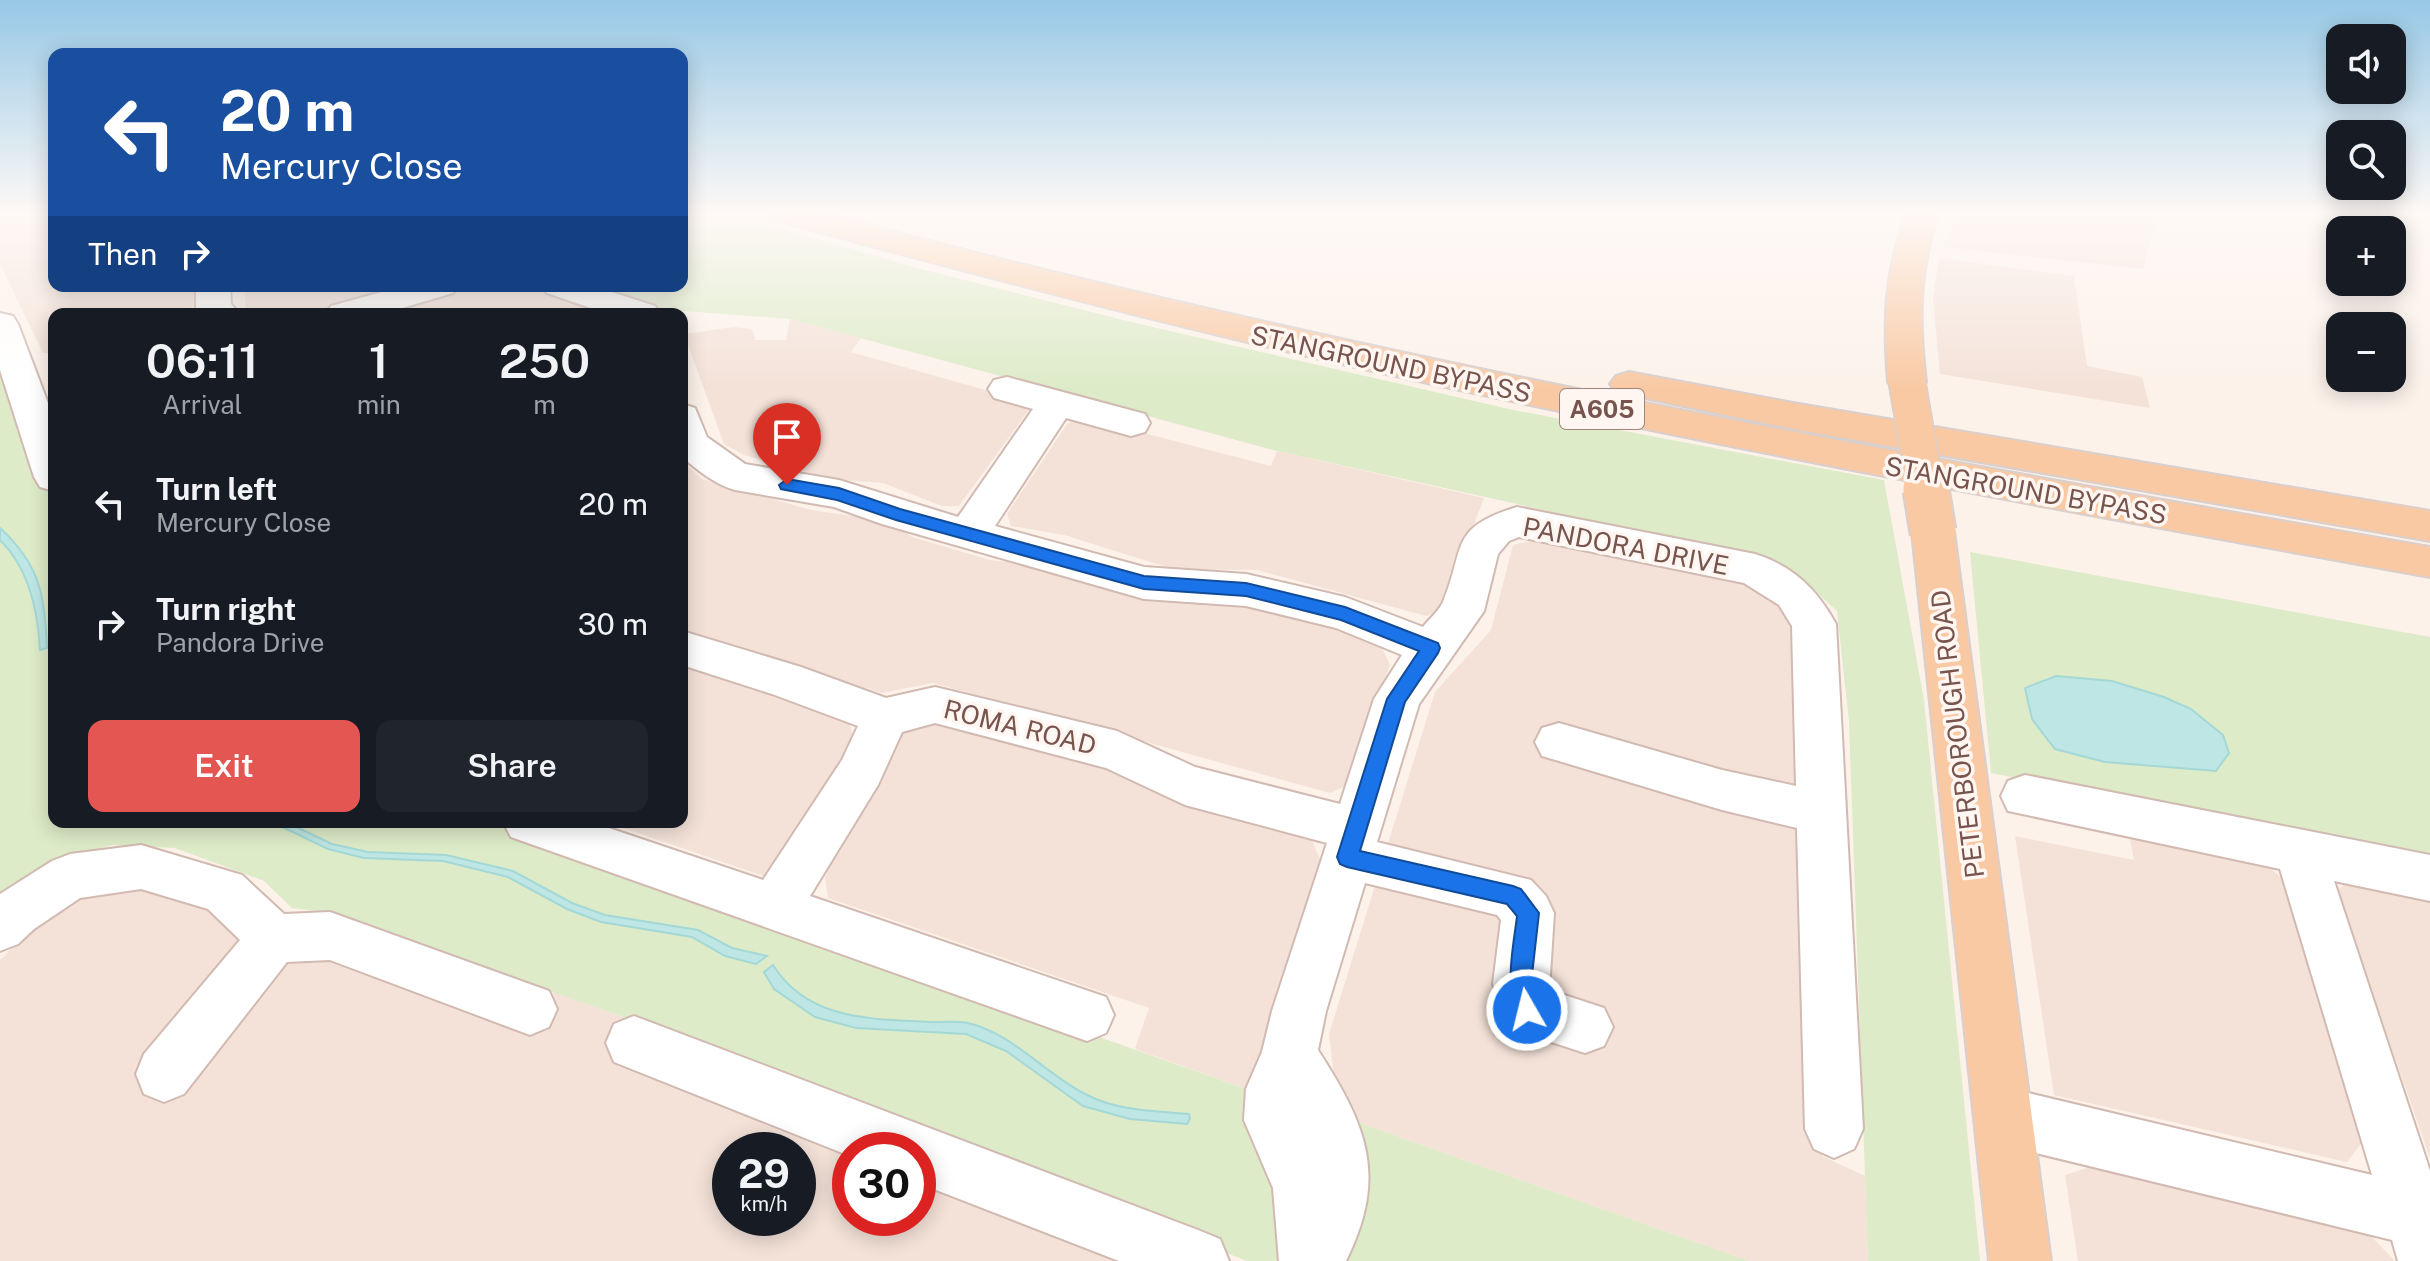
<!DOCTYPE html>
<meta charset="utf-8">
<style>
:root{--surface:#171b24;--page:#20242c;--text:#f1f3f6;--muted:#9ea1a6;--accent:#e35652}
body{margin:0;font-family:"Public Sans",sans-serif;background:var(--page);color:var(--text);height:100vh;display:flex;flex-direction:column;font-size:30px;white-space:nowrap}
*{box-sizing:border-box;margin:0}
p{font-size:26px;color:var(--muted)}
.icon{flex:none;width:44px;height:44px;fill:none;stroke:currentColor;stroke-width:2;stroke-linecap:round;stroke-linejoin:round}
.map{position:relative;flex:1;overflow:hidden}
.drawer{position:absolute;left:48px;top:308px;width:640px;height:520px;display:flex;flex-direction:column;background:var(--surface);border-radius:16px;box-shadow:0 4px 20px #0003}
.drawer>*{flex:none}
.guide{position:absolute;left:48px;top:48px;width:640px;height:244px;border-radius:16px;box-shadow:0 4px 20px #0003;background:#1a4fa0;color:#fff;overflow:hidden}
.buttons{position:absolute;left:2326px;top:24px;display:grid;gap:16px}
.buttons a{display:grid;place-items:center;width:80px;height:80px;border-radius:16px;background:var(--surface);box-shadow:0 4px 20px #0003;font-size:40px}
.speed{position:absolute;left:712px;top:1132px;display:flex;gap:16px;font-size:40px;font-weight:700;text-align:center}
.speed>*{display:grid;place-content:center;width:104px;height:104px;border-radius:50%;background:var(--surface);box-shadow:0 4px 20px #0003;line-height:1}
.speed small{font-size:20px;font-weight:400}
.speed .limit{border:12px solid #d22;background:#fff;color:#111}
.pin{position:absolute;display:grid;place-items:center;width:68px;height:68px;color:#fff;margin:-82px -34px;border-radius:50% 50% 50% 0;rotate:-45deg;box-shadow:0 0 8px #0007}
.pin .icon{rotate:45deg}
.me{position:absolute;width:88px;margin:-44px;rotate:352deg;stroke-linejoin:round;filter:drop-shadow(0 0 6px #0008)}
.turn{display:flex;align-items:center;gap:28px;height:168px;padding:0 40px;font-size:36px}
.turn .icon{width:104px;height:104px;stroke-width:2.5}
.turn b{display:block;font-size:56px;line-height:68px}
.then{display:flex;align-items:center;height:76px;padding:0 40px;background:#0003;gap:16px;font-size:30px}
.eta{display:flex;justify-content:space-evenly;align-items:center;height:136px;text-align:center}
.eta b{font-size:48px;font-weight:600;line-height:56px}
.button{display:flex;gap:16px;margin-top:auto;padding:16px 40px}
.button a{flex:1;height:92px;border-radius:16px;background:var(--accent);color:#fff;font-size:32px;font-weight:600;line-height:92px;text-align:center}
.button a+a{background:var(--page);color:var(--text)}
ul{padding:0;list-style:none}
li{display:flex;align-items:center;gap:24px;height:120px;padding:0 40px}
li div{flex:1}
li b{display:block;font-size:30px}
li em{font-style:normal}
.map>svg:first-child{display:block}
.residential{fill:#f4e2d8;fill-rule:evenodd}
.green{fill:#ddebc8}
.water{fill:#bee6e4;stroke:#a4d8d6;stroke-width:2}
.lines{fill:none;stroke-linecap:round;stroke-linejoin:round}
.minor-casing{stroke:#d1bab2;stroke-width:4}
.major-casing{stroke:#d9cfcd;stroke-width:4}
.minor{fill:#fff;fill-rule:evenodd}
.major{fill:#f9c9a4;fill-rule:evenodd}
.major-bridge-far1-casing{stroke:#d9cfcd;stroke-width:39;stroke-linecap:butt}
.major-bridge-casing{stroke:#d9cfcd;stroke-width:49;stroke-linecap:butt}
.major-bridge-far1{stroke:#f9c9a4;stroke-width:36}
.major-bridge{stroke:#f9c9a4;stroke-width:45}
.route{fill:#1a73e8;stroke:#114b97;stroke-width:2}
.labels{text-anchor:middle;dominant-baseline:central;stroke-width:7;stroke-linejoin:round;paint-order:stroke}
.shield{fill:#fff6f1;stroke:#a0857e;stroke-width:2}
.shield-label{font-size:24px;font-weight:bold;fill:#77544d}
.street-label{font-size:26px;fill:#77544d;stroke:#fff6f1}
</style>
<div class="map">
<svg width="2430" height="1261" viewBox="0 0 2430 1261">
<rect width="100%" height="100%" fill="#fcf2ea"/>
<!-- residential -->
<g class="residential">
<polygon points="0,212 54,212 54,286 201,286 200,301 181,314 54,314 54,353 43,353 0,264"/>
<polygon points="1958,212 2158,212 2143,269 1943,247"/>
<polygon points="1939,258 2074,276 2087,366 2142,377 2150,408 1940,374 1933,298"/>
<polygon points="244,286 429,286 320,314 263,314 246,309"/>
<polygon points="476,286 530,286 605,314 389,314"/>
<polygon points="790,319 861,338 851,352 1024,401 1028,411 959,506 942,506 883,483 831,479 744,455 724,444 684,334 734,327 752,329 755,340 786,340"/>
<polygon points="1082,417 1271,466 1277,451 1484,498 1441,610 1426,616 1257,570 1173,569 1064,535 1011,526 1007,514 1067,424"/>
<polygon points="682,461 702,479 811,510 887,521 912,537 990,560 1047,566 1153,602 1246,605 1379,642 1390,665 1348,785 1330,793 933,683 882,693 682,630"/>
<polygon points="1548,537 1754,582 1803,620 1822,1156 1865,1176 1868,1261 1749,1261 1357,1122 1334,1077 1329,1034 1435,692 1491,630 1513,545"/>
<polygon points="682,663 847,713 856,750 783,864 763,876 606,822 682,822"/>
<polygon points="922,715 1112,770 1215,810 1312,841 1322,864 1249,1090 1135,1049 1149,1008 828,898 825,877 870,779 901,722"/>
<polygon points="2129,835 2262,861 2292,887 2363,1141 2347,1162 2054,1095 2015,836 2134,860"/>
<path d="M140 876 529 1025 554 992 635 1021 850 1150V1218H918V1171L1135 1261H0V960L69 893ZM730 1150H798V1218H730Z"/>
<polygon points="2351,878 2430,894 2430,1158 2337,891"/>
<polygon points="2090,1167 2366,1231 2395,1261 2078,1261 2065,1175"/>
</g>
<!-- green -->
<g class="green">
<polygon points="682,212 725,212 917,268 1135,323 1513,410 1884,480 1924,700 1980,1261 1868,1261 1849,722 1837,611 1801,578 1747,555 1277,451 790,319 672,310 643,305 584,286 682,286"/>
<path d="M0 363 28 440 54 498V822H491L1249 1090C1268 1150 1291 1197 1278 1261H1247L635 1021 324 912 292 908 264 881 175 848 112 845 61 859 0 904Z"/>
<polygon points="1970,552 2430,637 2430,860 1991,773"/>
<polygon points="1357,1122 1749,1261 1344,1261 1362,1166"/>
</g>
<!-- water -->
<g class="water">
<path d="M0 528C40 565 45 595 47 648L40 650C38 610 29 568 0 540Z"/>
<polygon points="2056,676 2112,681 2164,697 2191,709 2223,735 2229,753 2216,771 2105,762 2055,749 2032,719 2025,688"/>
<polygon points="272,822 286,822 332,844 368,852 446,855 513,871 572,903 605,915 698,930 732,948 767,956 756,964 725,956 692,937 601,922 567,909 508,877 443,861 364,858 328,849"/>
<path d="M773 965C808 1021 872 1019 931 1022 942 1022 956 1021 968 1023 1014 1034 1046 1075 1087 1095 1118 1111 1156 1111 1189 1114L1190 1119 1187 1124 1130 1119 1083 1106 1006 1051 966 1034 856 1028 815 1017 774 989 764 972Z"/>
</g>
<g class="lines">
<!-- minor casing -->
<g class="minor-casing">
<g id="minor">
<polygon points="196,286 230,286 231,304 240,314 200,314 196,309"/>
<polygon points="403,286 458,286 453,293 382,314 325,314 331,306"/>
<polygon points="542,286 593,286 655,306 661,314 608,314 547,293"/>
<polygon points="0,313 13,316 18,324 54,419 54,491 40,487 34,477 0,370"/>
<path d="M1007 377 1145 414 1150 423 1145 432 1131 436 1066 418 995 526 1144 567 1246 574 1345 597 1423 627C1429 619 1439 611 1443 602 1466 547 1448 528 1517 507L1755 554C1793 566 1817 589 1836 624L1863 1129 1854 1149 1834 1158 1814 1149 1805 1129 1797 828 1722 810 1559 761 1542 756 1535 742 1542 728 1559 723 1722 770 1796 786 1792 626 1779 605 1744 583 1519 537 1509 541 1498 554 1484 611 1419 704 1377 842 1531 880 1546 896 1554 913 1549 990 1604 1008 1613 1027 1604 1046 1585 1053 1508 1028 1493 984 1501 920 1497 915 1365 883 1326 1011 1318 1050C1367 1126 1388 1176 1346 1261H1279L1273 1188 1244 1120 1246 1089 1262 1052 1272 1011 1327 843 1185 805 1106 768 935 723 902 732 878 785 810 896 1106 997 1114 1015 1106 1033 1087 1041 511 837 503 822H591L763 880 842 760 858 726 772 694 682 665V631L801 667 886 698 935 687 1117 731 1195 767 1340 804 1374 699 1402 655 1336 628 1246 606 1144 599 882 524 834 507 735 490C714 484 699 471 682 457V404L695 408 707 437 745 464 839 480 958 517 1033 409 994 398 988 389 994 380Z"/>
<polygon points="2025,775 2430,855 2430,901 2334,881 2430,1171 2430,1261 2398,1261 2392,1240 2003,1145 1983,1136 1974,1116 1983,1096 2003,1087 2372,1175 2280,869 2008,811 2001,796 2008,781"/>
<polygon points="141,845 242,875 284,914 330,912 549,991 557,1009 549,1027 530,1035 330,960 287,962 184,1094 164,1102 144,1094 136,1074 144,1054 240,940 208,909 141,889 80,898 34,929 18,944 0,951 0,894 52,861 70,854"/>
<polygon points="634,1016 1198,1230 1220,1239 1229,1261 1119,1261 918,1183 918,1150 850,1150 850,1156 614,1062 606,1043 614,1024"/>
</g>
</g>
<!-- major casing -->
<g class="major-casing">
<g id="major">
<path d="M767 212H819C1350 355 1889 453 2430 547V577C2086 515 1742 452 1400 377 1189 331 980 276 772 219Z"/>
<path d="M1908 212H1940C1918 269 1919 322 1926 382L1920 390 1907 394 1894 390 1888 382C1883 322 1884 268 1908 212Z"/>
<polygon points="1629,372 1793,403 2430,511 2430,541 1793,429 1616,392 1610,384 1616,376"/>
<polygon points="1933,517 1948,522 1954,532 2051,1261 1989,1261 1912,532 1918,522"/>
</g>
</g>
<!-- minor -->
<use href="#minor" class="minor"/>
<!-- major -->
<use href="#major" class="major"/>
<!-- major-bridge-far1 casing -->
<g class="major-bridge-far1-casing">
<polyline id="major-bridge-far1" points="1907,382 1926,491"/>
</g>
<!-- major-bridge casing -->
<g class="major-bridge-casing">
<polyline id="major-bridge" points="1926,489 1933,532"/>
</g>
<!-- major-bridge-far1 -->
<use href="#major-bridge-far1" class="major-bridge-far1"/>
<!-- major-bridge -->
<use href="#major-bridge" class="major-bridge"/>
</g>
<!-- sky -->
<linearGradient id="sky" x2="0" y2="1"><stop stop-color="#97c8e6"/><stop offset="0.55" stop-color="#fef9f6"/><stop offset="1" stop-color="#fef9f6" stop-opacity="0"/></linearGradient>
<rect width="2430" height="388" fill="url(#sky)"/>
<!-- route -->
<path class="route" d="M787 479 839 488 900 509 1144 576 1246 583 1345 607 1438 643 1440 648 1438 653 1405 702 1360 851 1513 886 1521 889 1539 913 1531 984 1538 1010 1535 1018 1527 1021 1519 1018C1504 985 1513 950 1517 916L1507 904 1347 867 1340 864 1337 857 1387 699 1419 651 1341 620 1246 596 1144 589 896 520 837 500 781 489 779 485Z"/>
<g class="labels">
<!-- shield labels -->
<rect class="shield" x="1560" y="389" width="84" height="40" rx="6"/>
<g class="shield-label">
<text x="1602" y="409">A605</text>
</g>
<!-- street labels -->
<g class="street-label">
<text transform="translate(1391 364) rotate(12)">STANGROUND BYPASS</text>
<text transform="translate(2026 490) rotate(10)">STANGROUND BYPASS</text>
<text transform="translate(1626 546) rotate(11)">PANDORA DRIVE</text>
<text transform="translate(1020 727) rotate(14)">ROMA ROAD</text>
<text transform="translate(1957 734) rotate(-97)">PETERBOROUGH ROAD</text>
</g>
</g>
</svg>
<div class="buttons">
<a><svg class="icon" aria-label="sound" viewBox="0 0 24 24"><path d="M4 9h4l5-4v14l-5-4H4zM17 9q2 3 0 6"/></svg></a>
<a><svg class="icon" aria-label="search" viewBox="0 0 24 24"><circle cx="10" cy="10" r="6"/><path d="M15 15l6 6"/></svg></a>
<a>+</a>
<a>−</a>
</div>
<div class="speed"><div>29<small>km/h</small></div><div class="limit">30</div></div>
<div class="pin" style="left:787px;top:485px;background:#d93025"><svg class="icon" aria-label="arrive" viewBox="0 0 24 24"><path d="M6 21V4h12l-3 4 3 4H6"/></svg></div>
<svg class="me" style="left:1527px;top:1010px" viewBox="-20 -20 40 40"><circle r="17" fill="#1a73e8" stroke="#fff" stroke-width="3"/><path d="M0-11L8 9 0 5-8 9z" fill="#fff"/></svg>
<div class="guide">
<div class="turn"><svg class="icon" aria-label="left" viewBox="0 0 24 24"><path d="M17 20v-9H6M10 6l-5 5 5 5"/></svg><div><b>20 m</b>Mercury Close</div></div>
<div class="then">Then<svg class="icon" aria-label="right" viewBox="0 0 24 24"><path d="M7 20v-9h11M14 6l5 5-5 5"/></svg></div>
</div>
<section class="drawer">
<div class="eta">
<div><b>06:11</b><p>Arrival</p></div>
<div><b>1</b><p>min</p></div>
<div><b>250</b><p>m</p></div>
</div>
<ul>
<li><svg class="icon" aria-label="left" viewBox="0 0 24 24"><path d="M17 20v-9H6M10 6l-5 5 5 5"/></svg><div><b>Turn left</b><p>Mercury Close</p></div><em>20 m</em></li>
<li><svg class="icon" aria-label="right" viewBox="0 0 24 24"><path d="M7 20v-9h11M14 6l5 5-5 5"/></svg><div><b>Turn right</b><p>Pandora Drive</p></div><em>30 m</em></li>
</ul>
<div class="button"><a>Exit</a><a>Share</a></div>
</section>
</div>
